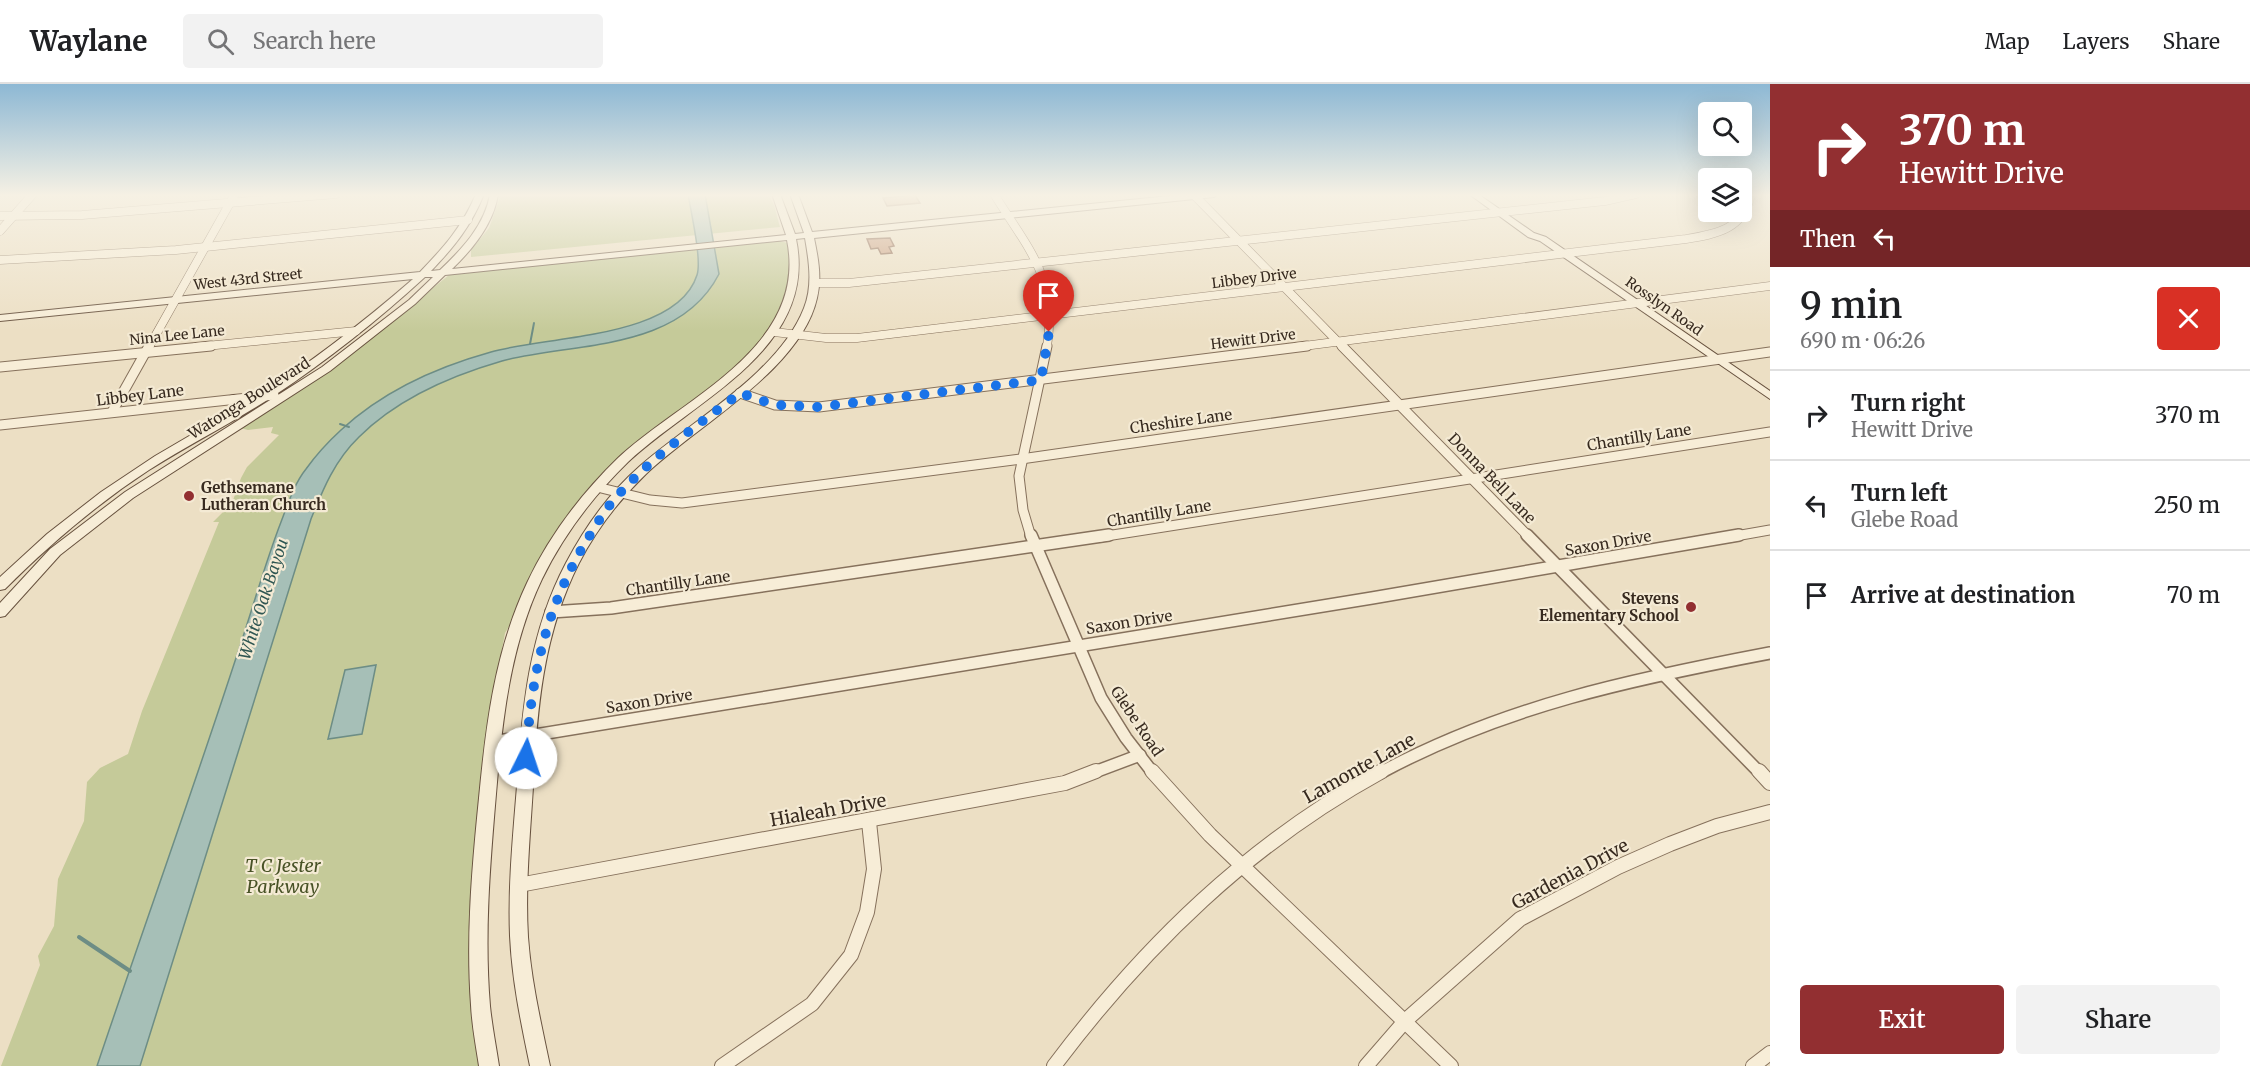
<!DOCTYPE html>
<meta charset="utf-8">
<style>
:root{--surface:#fff;--page:#f2f2f2;--text:#202124;--muted:#757577;--line:#e0e0e0;--accent:#922f31}
body{margin:0;font-family:Merriweather,serif;background:var(--page);color:var(--text);height:100vh;display:flex;flex-direction:column;font-size:22px;white-space:nowrap}
*{box-sizing:border-box;margin:0}
p{font-size:20px;color:var(--muted)}
.icon{flex:none;width:33px;height:33px;fill:none;stroke:currentColor;stroke-width:2;stroke-linecap:round;stroke-linejoin:round}
.map{position:relative;flex:1;overflow:hidden}
.details{display:flex;flex-direction:column;background:var(--surface);width:480px}
.details>*{flex:none}
.guide{background:#922f31;color:#fff;overflow:hidden}
.buttons{position:absolute;left:1698px;top:18px;display:grid;gap:12px}
.buttons a{display:grid;place-items:center;width:54px;height:54px;border-radius:6px;background:var(--surface);box-shadow:0 6px 24px #0002;font-size:30px}
.pin{position:absolute;display:grid;place-items:center;width:51px;height:51px;color:#fff;margin:-62px -26px;border-radius:50% 50% 50% 0;rotate:-45deg;box-shadow:0 0 6px #0007}
.pin .icon{rotate:45deg}
.me{position:absolute;width:66px;margin:-33px;rotate:4deg;stroke-linejoin:round;filter:drop-shadow(0 0 4px #0008)}
.turn{display:flex;align-items:center;gap:21px;height:126px;padding:0 30px;font-size:27px}
.turn .icon{width:78px;height:78px;stroke-width:2.5}
.turn b{display:block;font-size:42px;line-height:51px}
.then{display:flex;align-items:center;height:57px;padding:0 30px;background:#0003;gap:12px;font-size:22px}
.round{display:grid;place-items:center;flex:none;width:63px;height:63px;border-radius:6px;background:var(--page)}
.overview{display:flex;align-items:center;justify-content:space-between;height:102px;padding:0 30px}
h1{font-size:36px;font-weight:600;line-height:45px}
.action{display:flex;gap:12px;margin-top:auto;padding:12px 30px}
.action a{flex:1;height:69px;border-radius:6px;background:var(--accent);color:#fff;font-size:24px;font-weight:600;line-height:69px;text-align:center}
.action a+a{background:var(--page);color:var(--text)}
ul{padding:0;list-style:none}
li{display:flex;align-items:center;gap:18px;height:90px;padding:0 30px;border-top:2px solid var(--line)}
li div{flex:1}
li b{display:block;font-size:22px}
li em{font-style:normal}
header{display:flex;align-items:center;gap:36px;box-sizing:border-box;height:84px;padding:0 30px;background:var(--surface);border-bottom:2px solid var(--line)}
header strong{font-size:28px}
nav{display:flex;gap:33px;margin-inline-start:auto;font-size:21px}
.search{width:420px;height:54px;background:var(--page);display:flex;align-items:center;gap:15px;box-sizing:border-box;padding:0 21px;border-radius:6px;color:var(--muted);font-size:22px}
main{display:flex;flex:1;min-height:0}
.map>svg:first-child{display:block}
.green{fill:#c5ca99}
.water{fill:#a6bfb7;stroke:#6d8d85;stroke-width:1.5}
.lines{fill:none;stroke-linecap:round;stroke-linejoin:round}
.stream-far1{stroke:#6d8d85;stroke-width:2}
.stream{stroke:#6d8d85;stroke-width:4}
.building{fill:#c89a7c;stroke:#845b43;stroke-width:1.5}
.street-far3-casing{stroke:#86715c;stroke-width:9}
.street-far2-casing{stroke:#86715c;stroke-width:11}
.street-far1-casing{stroke:#86715c;stroke-width:14}
.street-casing{stroke:#86715c;stroke-width:16}
.secondary-casing{stroke:#68523f;stroke-width:2}
.street-far3{stroke:#f7edd7;stroke-width:8}
.street-far2{stroke:#f7edd7;stroke-width:9}
.street-far1{stroke:#f7edd7;stroke-width:11}
.street{stroke:#f7edd7;stroke-width:14}
.secondary{fill:#f7edd7;fill-rule:evenodd}
.route{stroke:#1a73e8;stroke-width:10;stroke-dasharray:0 18}
.poi-dot{fill:#922f31;stroke:#f4ead4;stroke-width:2}
.labels{text-anchor:middle;dominant-baseline:central;stroke-width:4.5;stroke-linejoin:round;paint-order:stroke}
.far-street-label{font-size:14px;fill:#372a1f;stroke:#f4ead4}
.street-label{font-size:15px;fill:#372a1f;stroke:#f4ead4}
.poi-label{font-size:15px;font-weight:bold;fill:#372a1f;stroke:#f4ead4;text-anchor:start}
.water-label{font-size:16px;font-style:italic;fill:#2f5652;stroke:#f4ead4}
.near-street-label{font-size:18px;fill:#372a1f;stroke:#f4ead4}
.near-park-label{font-size:18px;font-style:italic;fill:#485226;stroke:#f4ead4}
</style>
<header>
<strong>Waylane</strong>
<div class="search"><svg class="icon" aria-label="search" viewBox="0 0 24 24"><circle cx="10" cy="10" r="6"/><path d="M15 15l6 6"/></svg>Search here</div>
<nav><a>Map</a><a>Layers</a><a>Share</a></nav>
</header>
<main>
<div class="map">
<svg width="1770" height="982" viewBox="0 0 1770 982">
<rect width="100%" height="100%" fill="#ecdfc4"/>
<!-- green -->
<g class="green">
<polygon points="501,110 768,110 774,121 780,143 471,173 471,166 489,144"/>
<polygon points="779,157 788,159 790,192 780,226 764,253 749,271 708,306 638,358 598,398 505,549 484,665 483,982 1,982 40,881 38,872 54,842 58,795 84,737 87,698 100,684 128,670 142,627 219,438 213,438 232,419 241,394 247,383 279,351 271,349 273,343 248,346 240,344 291,312 358,264 449,191"/>
</g>
<!-- water -->
<g class="water">
<path d="M688 110H705L719 190C679 268 574 258 502 277 450 292 398 314 359 353 335 376 323 405 311 435L140 982H97C143 845 192 709 237 571 252 527 264 482 281 438 288 420 294 400 306 385 316 371 329 357 341 346 383 307 437 283 491 268 545 252 677 255 697 191 702 176 691 128 688 110Z"/>
<polygon points="376,581 362,650 328,655 345,586"/>
</g>
<g class="lines">
<!-- stream-far1 -->
<g class="stream-far1">
<polyline points="530,260 534,239"/>
<polyline points="340,340 349,343"/>
<polyline points="284,409 294,409"/>
</g>
<!-- stream -->
<polyline class="stream" points="79,853 130,887"/>
</g>
<!-- building -->
<g class="building">
<polygon points="915,111 920,119 887,122 883,114"/>
<polygon points="890,154 894,162 889,163 892,169 881,170 878,164 871,165 867,155"/>
</g>
<g class="lines">
<!-- street-far3 casing -->
<g class="street-far3-casing">
<g id="street-far3">
<path d="M994 110C1028 165 1058 193 1047 263"/>
<polyline points="1193,110 1343,263"/>
<polyline points="0,132 82,131 336,110"/>
<polyline points="0,147 33,110"/>
<polyline points="0,176 176,166 468,136"/>
<polyline points="815,199 849,199 1605,117 1636,110"/>
<path d="M774 248 826 254H857L1686 155C1717 150 1744 145 1751 110"/>
<polyline points="149,263 235,110"/>
<polyline points="196,263 356,247"/>
<polyline points="1296,263 1770,202"/>
</g>
</g>
<!-- street-far2 casing -->
<g class="street-far2-casing">
<g id="street-far2">
<polyline points="1342,262 1529,453"/>
<polyline points="0,283 211,262"/>
<polyline points="740,309 775,321 819,323 1307,262"/>
<polyline points="112,328 149,262"/>
<polyline points="0,341 274,311"/>
<polyline points="597,403 650,416 682,419 1021,375 1770,268"/>
<polyline points="1031,453 1023,426 1019,392 1047,262"/>
<polyline points="1100,453 1770,348"/>
<polyline points="1730,453 1770,446"/>
</g>
</g>
<!-- street-far1 casing -->
<g class="street-far1-casing">
<g id="street-far1">
<polyline points="1031,451 1101,614 1126,654 1153,689"/>
<polyline points="1527,451 1760,689"/>
<polyline points="551,528 611,524 1109,451"/>
<polyline points="492,658 1372,514 1739,451"/>
<polyline points="1092,689 1140,671"/>
<path d="M1380 689C1504 622 1633 595 1770 569"/>
</g>
</g>
<!-- street casing -->
<g class="street-casing">
<g id="street">
<polyline points="1152,687 1210,751 1451,982"/>
<polyline points="1759,687 1770,699"/>
<polyline points="519,801 1065,699 1096,687"/>
<polyline points="722,982 812,920 851,871 867,828 874,785 869,738"/>
<path d="M1054 982C1145 861 1249 760 1382 687"/>
<polyline points="1366,982 1406,936 1520,835 1618,783 1670,760 1717,742 1770,728"/>
<polyline points="1753,982 1770,969"/>
</g>
</g>
<!-- secondary casing -->
<g class="secondary-casing">
<g id="secondary">
<path d="M476 110H484C471 142 455 162 431 187L440 186C462 165 485 141 490 110H498C494 139 473 165 452 185L786 151 772 110H780L795 150 804 149 790 110H798L812 148 1189 110H1218L1214 113 814 154C818 173 822 194 817 214 801 286 697 341 646 390 619 416 596 446 579 479 543 550 537 624 533 703 530 752 525 803 528 853 531 896 541 939 550 982H530C521 939 512 896 510 852 508 802 513 752 517 702 522 624 529 549 566 479 585 443 609 409 640 382 691 337 779 289 804 224 813 202 809 177 805 154L796 155C819 265 692 317 628 378 593 412 563 452 542 495 510 562 502 637 496 710 490 780 484 851 490 922 492 942 496 962 499 982H479C476 962 472 942 471 921 466 852 472 783 479 714 486 640 495 567 527 499 549 452 581 410 618 374 682 314 809 264 787 156L445 191 415 220 330 287 133 414 60 471 5 532 0 533V519L50 465 125 408 322 283 409 216 433 193H425C378 236 328 276 275 311 234 338 190 360 149 386 97 420 49 461 5 505L0 506V493L47 450 101 408 155 372 237 324V319L228 314 230 312 234 311 246 315 248 318C306 283 361 240 413 195L0 237V231L420 188C444 163 462 143 476 110Z"/>
<polygon points="1469,110 1478,110 1534,149 1546,153 1770,307 1770,315 1540,157 1528,153"/>
</g>
</g>
<!-- street-far3 -->
<use href="#street-far3" class="street-far3"/>
<!-- street-far2 -->
<use href="#street-far2" class="street-far2"/>
<!-- street-far1 -->
<use href="#street-far1" class="street-far1"/>
<!-- street -->
<use href="#street" class="street"/>
<!-- secondary -->
<use href="#secondary" class="secondary"/>
</g>
<!-- sky -->
<linearGradient id="sky" x2="0" y2="1"><stop stop-color="#8db8d4"/><stop offset="0.45" stop-color="#f6f1e4"/><stop offset="1" stop-color="#f6f1e4" stop-opacity="0"/></linearGradient>
<rect width="1770" height="247" fill="url(#sky)"/>
<g class="lines">
<!-- route -->
<path class="route" d="M526 674C531 596 544 529 584 461 595 443 606 423 621 408 656 370 699 340 740 309L775 321 819 323 1041 296 1049 248"/>
</g>
<!-- markers -->
<g class="poi-dot">
<circle cx="189" cy="412" r="6"/>
<circle cx="1691" cy="523" r="6"/>
</g>
<g class="labels">
<!-- far-street labels -->
<g class="far-street-label">
<text transform="translate(1254 194) rotate(-7)">Libbey Drive</text>
<text transform="translate(248 195) rotate(-6)">West 43rd Street</text>
<text transform="translate(1664 222) rotate(35)">Rosslyn Road</text>
<text transform="translate(177 251) rotate(-6)">Nina Lee Lane</text>
<text transform="translate(1253 255) rotate(-7)">Hewitt Drive</text>
</g>
<!-- street labels -->
<g class="street-label">
<text transform="translate(140 311) rotate(-7)">Libbey Lane</text>
<text transform="translate(249 314) rotate(-32)">Watonga Boulevard</text>
<text transform="translate(1181 337) rotate(-8)">Cheshire Lane</text>
<text transform="translate(1639 353) rotate(-9)">Chantilly Lane</text>
<text transform="translate(1492 394) rotate(46)">Donna Bell Lane</text>
<text transform="translate(1159 429) rotate(-9)">Chantilly Lane</text>
<text transform="translate(1608 459) rotate(-10)">Saxon Drive</text>
<text transform="translate(678 499) rotate(-8)">Chantilly Lane</text>
<text transform="translate(1129 538) rotate(-9)">Saxon Drive</text>
<text transform="translate(649 617) rotate(-9)">Saxon Drive</text>
<text transform="translate(1137 637) rotate(56)">Glebe Road</text>
</g>
<!-- poi labels -->
<g class="poi-label">
<text x="201" y="403">Gethsemane<tspan x="201" dy="17">Lutheran Church</tspan></text>
<text x="1679" y="514" text-anchor="end">Stevens<tspan x="1679" dy="17">Elementary School</tspan></text>
</g>
<!-- water labels -->
<g class="water-label">
<text transform="translate(263 515) rotate(-72)">White Oak Bayou</text>
</g>
<!-- near-street labels -->
<g class="near-street-label">
<text transform="translate(1359 684) rotate(-29)">Lamonte Lane</text>
<text transform="translate(828 726) rotate(-10)">Hialeah Drive</text>
<text transform="translate(1570 790) rotate(-28)">Gardenia Drive</text>
</g>
<!-- near-park labels -->
<g class="near-park-label">
<text x="283" y="781">T C Jester<tspan x="283" dy="21">Parkway</tspan></text>
</g>
</g>
</svg>
<div class="buttons">
<a><svg class="icon" aria-label="search" viewBox="0 0 24 24"><circle cx="10" cy="10" r="6"/><path d="M15 15l6 6"/></svg></a>
<a><svg class="icon" aria-label="layers" viewBox="0 0 24 24"><path d="M12 4l9 5-9 5-9-5zM3 14l9 5 9-5"/></svg></a>
</div>
<div class="pin" style="left:1049px;top:248px;background:#d93025"><svg class="icon" aria-label="arrive" viewBox="0 0 24 24"><path d="M6 21V4h12l-3 4 3 4H6"/></svg></div>
<svg class="me" style="left:526px;top:674px" viewBox="-20 -20 40 40"><circle r="19" fill="#fff"/><path d="M0-13L10 11 0 6-10 11z" fill="#1a73e8"/></svg>
</div>
<section class="details">
<div class="guide">
<div class="turn"><svg class="icon" aria-label="right" viewBox="0 0 24 24"><path d="M7 20v-9h11M14 6l5 5-5 5"/></svg><div><b>370 m</b>Hewitt Drive</div></div>
<div class="then">Then<svg class="icon" aria-label="left" viewBox="0 0 24 24"><path d="M17 20v-9H6M10 6l-5 5 5 5"/></svg></div>
</div>
<div class="overview"><div><h1>9 min</h1><p>690 m · 06:26</p></div><a class="round" style="background:#d93025;color:#fff"><svg class="icon" aria-label="close" viewBox="0 0 24 24"><path d="M6 6l12 12M18 6L6 18"/></svg></a></div>
<ul>
<li><svg class="icon" aria-label="right" viewBox="0 0 24 24"><path d="M7 20v-9h11M14 6l5 5-5 5"/></svg><div><b>Turn right</b><p>Hewitt Drive</p></div><em>370 m</em></li>
<li><svg class="icon" aria-label="left" viewBox="0 0 24 24"><path d="M17 20v-9H6M10 6l-5 5 5 5"/></svg><div><b>Turn left</b><p>Glebe Road</p></div><em>250 m</em></li>
<li><svg class="icon" aria-label="arrive" viewBox="0 0 24 24"><path d="M6 21V4h12l-3 4 3 4H6"/></svg><div><b>Arrive at destination</b></div><em>70 m</em></li>
</ul>
<div class="action"><a>Exit</a><a>Share</a></div>
</section>
</main>
